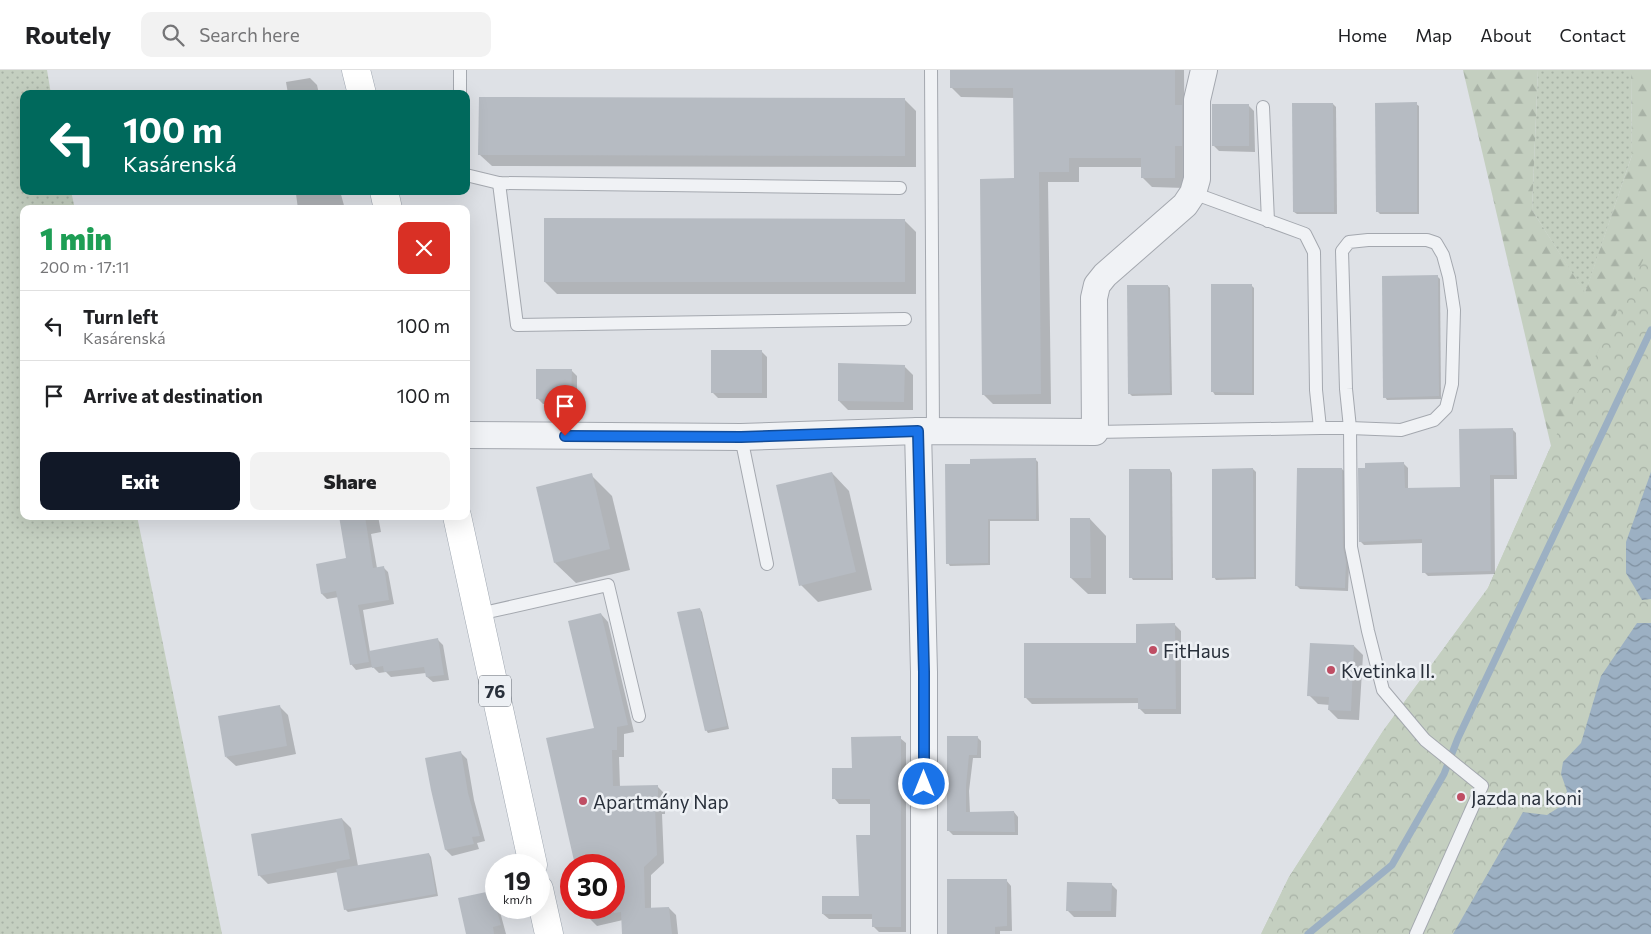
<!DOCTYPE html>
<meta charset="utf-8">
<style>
:root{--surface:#fff;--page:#f2f2f2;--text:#202124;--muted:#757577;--line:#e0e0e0;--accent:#111827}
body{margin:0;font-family:Commissioner,sans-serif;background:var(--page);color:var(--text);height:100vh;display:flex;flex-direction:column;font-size:19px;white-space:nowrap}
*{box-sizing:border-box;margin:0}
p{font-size:16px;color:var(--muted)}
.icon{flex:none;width:28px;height:28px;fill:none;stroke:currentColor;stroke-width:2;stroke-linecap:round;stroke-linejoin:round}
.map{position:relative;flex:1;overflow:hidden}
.drawer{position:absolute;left:20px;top:135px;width:450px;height:315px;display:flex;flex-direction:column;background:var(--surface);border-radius:10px;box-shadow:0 5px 20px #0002}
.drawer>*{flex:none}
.guide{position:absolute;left:20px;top:20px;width:450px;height:105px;border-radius:10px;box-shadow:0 5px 20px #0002;background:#00695c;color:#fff;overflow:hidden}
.speed{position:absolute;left:485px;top:784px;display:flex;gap:10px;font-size:25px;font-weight:700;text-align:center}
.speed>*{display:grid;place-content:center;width:65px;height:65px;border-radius:50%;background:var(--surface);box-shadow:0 5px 20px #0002;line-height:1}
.speed small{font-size:12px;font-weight:400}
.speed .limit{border:8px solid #d22;background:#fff;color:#111}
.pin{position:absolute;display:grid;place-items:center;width:42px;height:42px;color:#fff;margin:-51px -21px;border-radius:50% 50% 50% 0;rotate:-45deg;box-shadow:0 0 5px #0007}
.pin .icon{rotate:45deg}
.me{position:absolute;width:55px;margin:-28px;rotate:0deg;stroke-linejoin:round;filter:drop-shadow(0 0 4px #0008)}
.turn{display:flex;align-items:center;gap:18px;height:105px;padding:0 20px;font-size:22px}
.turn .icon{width:65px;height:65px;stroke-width:2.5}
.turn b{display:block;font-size:35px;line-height:42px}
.round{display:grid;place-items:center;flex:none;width:52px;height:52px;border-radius:10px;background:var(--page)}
.head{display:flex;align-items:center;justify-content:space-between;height:85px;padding:0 20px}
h1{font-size:30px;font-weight:800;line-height:38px;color:#1e9e55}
.cta{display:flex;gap:10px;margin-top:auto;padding:10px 20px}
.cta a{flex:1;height:58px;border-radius:10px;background:var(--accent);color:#fff;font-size:20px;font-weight:800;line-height:58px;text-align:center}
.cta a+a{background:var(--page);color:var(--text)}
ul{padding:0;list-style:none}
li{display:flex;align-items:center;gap:15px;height:70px;padding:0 20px;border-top:1px solid var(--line)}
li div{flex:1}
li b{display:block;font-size:19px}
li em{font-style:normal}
header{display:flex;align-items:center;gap:30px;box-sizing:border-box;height:70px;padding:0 25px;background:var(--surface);border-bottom:1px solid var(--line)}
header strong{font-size:24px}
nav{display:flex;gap:28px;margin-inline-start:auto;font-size:18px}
.search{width:350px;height:45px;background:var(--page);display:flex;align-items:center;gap:12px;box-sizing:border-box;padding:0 18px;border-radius:10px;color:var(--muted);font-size:19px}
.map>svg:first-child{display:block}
.grass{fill:url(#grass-dots)}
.forest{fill:url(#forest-firs)}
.park{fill:url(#park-crowns)}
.water{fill:url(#water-waves)}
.shadow{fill:#0003}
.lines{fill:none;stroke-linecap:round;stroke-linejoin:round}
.stream{stroke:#9cb0c3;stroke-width:7}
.building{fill:#b6bbc2}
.service-casing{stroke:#a4a8af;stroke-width:14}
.minor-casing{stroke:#a4a8af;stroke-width:28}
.primary-casing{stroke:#9ea6b0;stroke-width:29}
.service{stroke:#f0f2f5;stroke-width:12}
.minor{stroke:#f0f2f5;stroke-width:26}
.primary{stroke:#fff;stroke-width:28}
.route-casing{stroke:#114b97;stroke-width:12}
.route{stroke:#1a73e8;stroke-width:9}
.poi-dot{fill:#bf4e64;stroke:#edf0f4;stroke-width:2}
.labels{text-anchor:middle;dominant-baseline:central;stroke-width:5;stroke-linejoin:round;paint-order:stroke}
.shield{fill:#edf0f4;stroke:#646a72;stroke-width:1}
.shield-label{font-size:18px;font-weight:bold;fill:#29303b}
.poi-label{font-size:19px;fill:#29303b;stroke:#edf0f4;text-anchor:start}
</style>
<header>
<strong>Routely</strong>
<div class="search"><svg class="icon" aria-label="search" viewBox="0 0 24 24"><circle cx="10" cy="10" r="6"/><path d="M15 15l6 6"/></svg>Search here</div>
<nav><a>Home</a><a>Map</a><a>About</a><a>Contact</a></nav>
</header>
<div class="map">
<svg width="1651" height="864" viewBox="0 0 1651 864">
<defs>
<pattern id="grass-dots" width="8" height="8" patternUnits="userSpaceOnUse" patternTransform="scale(1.25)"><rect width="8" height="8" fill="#c4cfc0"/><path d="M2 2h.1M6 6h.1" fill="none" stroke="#a8b2a6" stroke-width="1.8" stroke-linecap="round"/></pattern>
<pattern id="forest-firs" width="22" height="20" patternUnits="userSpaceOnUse" patternTransform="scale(1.25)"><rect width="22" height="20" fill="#c4cfc0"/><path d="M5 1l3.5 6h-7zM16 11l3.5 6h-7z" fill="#a8b2a6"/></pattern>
<pattern id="park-crowns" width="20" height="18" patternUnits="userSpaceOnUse" patternTransform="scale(1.25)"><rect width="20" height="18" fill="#c4cfc0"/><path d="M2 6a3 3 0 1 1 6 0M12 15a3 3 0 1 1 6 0" fill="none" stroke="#a8b2a6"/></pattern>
<pattern id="water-waves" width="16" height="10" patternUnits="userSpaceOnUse" patternTransform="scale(1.25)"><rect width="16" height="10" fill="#9cb0c3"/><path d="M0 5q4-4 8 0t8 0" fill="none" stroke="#7f90a0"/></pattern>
</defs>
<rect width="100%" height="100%" fill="#dee1e6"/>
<!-- grass -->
<g class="grass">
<polygon points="0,0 47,0 51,24 24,24 24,121 71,121 75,139 24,139 24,446 137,446 222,864 0,864"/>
<polygon points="1538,0 1631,0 1632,85 1585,224 1532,140"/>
</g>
<!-- forest -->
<polygon class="forest" points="1463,0 1538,0 1532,140 1585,223 1632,85 1631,0 1651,0 1651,344 1261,864 1289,807 1383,661 1488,518 1551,376"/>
<!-- park -->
<polygon class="park" points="1651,174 1651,864 1261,864 1289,807 1383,661 1488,518 1551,376"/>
<!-- water -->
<g class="water">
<polygon points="1651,402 1651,529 1642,530 1626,503 1626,472"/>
<polygon points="1637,553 1651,553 1651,864 1453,864 1523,742 1547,745 1561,736 1567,721 1561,704 1563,692 1581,673 1601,606"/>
</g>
<!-- shadow -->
<g class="shadow">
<polygon points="984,0 1184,0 1185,118 1152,117 1142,107 1142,97 1079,97 1079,112 1048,112 1051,334 993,334 983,324 1015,110 1015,28 961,27 951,17"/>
<polygon points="310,8 317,15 319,24 288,24 286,12"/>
<polygon points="904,29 916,41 916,97 492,96 480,85"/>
<polygon points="1333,34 1336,37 1337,144 1297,144 1294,142"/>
<polygon points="1416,34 1419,36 1419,144 1380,144 1377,141"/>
<polygon points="1248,35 1254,41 1255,82 1219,81 1213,75"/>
<polygon points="291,121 340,121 345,139 298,139 296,124"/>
<polygon points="904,150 916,162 916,224 557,224 545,212"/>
<polygon points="1437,206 1440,209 1441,329 1387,330 1385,327"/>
<polygon points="1251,215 1254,218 1254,325 1215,325 1213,322"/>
<polygon points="1168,216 1170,218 1172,325 1132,326 1129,323"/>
<polygon points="761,281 767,287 767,328 718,328 712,322"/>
<polygon points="904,296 913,305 913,340 848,340 839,331"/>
<polygon points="571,300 577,306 577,334 543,334 537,328"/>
<polygon points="1512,359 1516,363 1517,409 1494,409 1495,504 1428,506 1424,502 1423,473 1364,475 1360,471 1404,394 1408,398 1408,419 1462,418"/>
<polygon points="1035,389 1038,392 1039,451 990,451 990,495 950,496 948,493 971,395"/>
<polygon points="1253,399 1256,402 1256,509 1216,510 1214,507"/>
<polygon points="1342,399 1345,402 1349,496 1348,521 1300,519 1297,516"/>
<polygon points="1170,400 1172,403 1173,510 1133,510 1131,507"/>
<polygon points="832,403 849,421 872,520 818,532 801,515"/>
<polygon points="591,405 612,426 630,500 576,513 555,493"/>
<polygon points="306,446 322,446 308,449"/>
<polygon points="340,446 378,446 381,462 371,464 377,498 383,497 388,502 394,534 363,540 370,582 438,570 443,575 449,610 433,612 427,607 426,603 391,607 386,602 379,603 373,597 356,600 351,594 339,527 327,529 322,524 317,495 348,489"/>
<polygon points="1090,449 1106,466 1106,524 1088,524 1071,508"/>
<polygon points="700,539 702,542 729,659 708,663 706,660"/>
<polygon points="601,544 608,552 634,662 624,664 624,687 619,687 620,717 658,717 665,724 665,744 662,744 664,793 651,805 651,839 669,838 676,845 678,864 624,864 623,850 597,856 589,848 587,838 614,838 614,795 577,795 595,659"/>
<polygon points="1175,555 1181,561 1181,644 1145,644 1139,638 1139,633 1032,634 1026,628 1138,575"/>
<polygon points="1354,576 1363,585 1359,650 1338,649 1329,640 1330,635 1318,634 1309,625"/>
<polygon points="279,636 288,645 296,684 236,696 226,687"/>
<polygon points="948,667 977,667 981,671 981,688 973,688 969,721 970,743 1014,742 1018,747 1018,765 953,765 949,761"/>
<polygon points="900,668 906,673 906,862 879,862 873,856 873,849 829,849 823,844 860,827 872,766 872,734 839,734 834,728 853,699"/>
<polygon points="461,683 467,689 474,730 485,771 477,773 479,779 452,786 446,780 432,720"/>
<polygon points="342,749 351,758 358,796 429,784 431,787 438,826 348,842 345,839 338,802 268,814 259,805"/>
<polygon points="1006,810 1011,816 1012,861 1000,861 1000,864 949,864"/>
<polygon points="1111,814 1117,820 1116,847 1074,847 1068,841"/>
<polygon points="491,823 496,828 496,838 499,838 506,864 468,864"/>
</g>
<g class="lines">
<!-- stream -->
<polyline class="stream" points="1308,864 1392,795 1444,704 1458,668 1651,260"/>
</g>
<!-- building -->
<g class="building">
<polygon points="950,0 1175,0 1175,35 1182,35 1182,76 1175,76 1175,108 1141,108 1141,88 1069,88 1069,102 1039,102 1041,324 982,325 980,109 1014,108 1013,18 950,18"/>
<polygon points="479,27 905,28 905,86 478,85"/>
<polygon points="1417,32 1417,142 1376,142 1375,33"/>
<polygon points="1292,33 1333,33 1334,142 1293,142"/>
<rect x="1212" y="34" width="37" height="42"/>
<polygon points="544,148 905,149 905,212 544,212"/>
<polygon points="1438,205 1439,326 1383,328 1382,206"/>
<polygon points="1211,214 1252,214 1252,323 1211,322"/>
<polygon points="1127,215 1168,215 1170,323 1128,324"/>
<rect x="711" y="280" width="51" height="43"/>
<polygon points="838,293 905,295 904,332 838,331"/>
<polygon points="536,299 572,299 571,328 536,329"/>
<polygon points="1513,358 1514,405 1490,405 1491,501 1422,503 1422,469 1359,472 1358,398 1365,398 1365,393 1404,392 1405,418 1460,417 1459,359"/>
<polygon points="1036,388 1036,449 988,449 988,493 946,494 945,394 970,394 970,389"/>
<polygon points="1253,398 1254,507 1212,508 1212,399"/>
<polygon points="1297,398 1342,398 1343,477 1346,492 1345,518 1295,516"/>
<polygon points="1129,399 1170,399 1171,508 1129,508"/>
<polygon points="832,402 856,502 799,516 776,415"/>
<polygon points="592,403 610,479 554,493 536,417"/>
<polygon points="339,446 365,446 373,498 384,496 389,530 358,535 369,592 350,595 336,521 321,524 316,494 346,488"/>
<polygon points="1070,448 1090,448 1091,508 1070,508"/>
<polygon points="700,538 727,656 705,661 677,542"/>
<polygon points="601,543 628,655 617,657 617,680 612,680 613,716 658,715 658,737 655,737 657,785 644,797 645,838 669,837 672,864 622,864 621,842 614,843 614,795 575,795 546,668 594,658 568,551"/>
<polygon points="1175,553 1176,639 1138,639 1138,628 1024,628 1024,573 1136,573 1136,554"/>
<polygon points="438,568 444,605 426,607 424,597 384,602 383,596 372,598 369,581"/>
<polygon points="1310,573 1354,575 1351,641 1328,640 1329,627 1307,626"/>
<polygon points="280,635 287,676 225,687 218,646"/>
<polygon points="901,666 901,857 872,857 872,844 822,844 822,826 859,826 856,765 870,765 870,729 832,729 832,698 852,698 851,667"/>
<polygon points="947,666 978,666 977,685 969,685 966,716 966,742 1014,741 1015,762 947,761"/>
<polygon points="461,681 468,723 480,766 472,767 474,774 445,780 431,720 425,688"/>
<polygon points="342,748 350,789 258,806 251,764"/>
<polygon points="429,783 436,824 344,840 336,799"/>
<polygon points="947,809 1007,809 1007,856 995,857 995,864 947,864"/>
<polygon points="1067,812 1112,813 1111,841 1066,841"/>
<polygon points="491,821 501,855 493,857 494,864 466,864 458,828"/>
</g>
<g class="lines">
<!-- service casing -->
<g class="service-casing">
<g id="service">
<polyline points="460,0 460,24"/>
<polyline points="931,0 933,361"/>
<polyline points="1263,37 1268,151"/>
<polyline points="466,105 499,113 900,118"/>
<polyline points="499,113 517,255 905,249"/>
<polyline points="1193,123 1305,164 1314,182 1316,320 1320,358 1350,358 1351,477 1368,561 1383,620 1425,670 1482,716 1416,864"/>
<polygon points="1368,170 1427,170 1436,173 1443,185 1449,207 1454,240 1452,314 1446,338 1434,350 1401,360 1350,358 1346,319 1342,181 1349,172"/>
<polyline points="1095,362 1320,358"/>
<polyline points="741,367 767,494"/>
<polyline points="479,544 608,515 639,646"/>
</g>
</g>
<!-- minor casing -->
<g class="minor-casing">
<g id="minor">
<polyline points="918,361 924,602 924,864"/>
<polyline points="466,365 741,367 918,361 1095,362 1094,228 1097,215 1105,205 1185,135 1193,123 1197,109 1197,30 1204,0"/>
</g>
</g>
<!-- primary casing -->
<g class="primary-casing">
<g id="primary">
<polyline points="356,0 362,24"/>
<polyline points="384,121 388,139"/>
<polyline points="457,446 533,795"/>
<polyline points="539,819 549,864"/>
</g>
</g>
<!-- service -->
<use href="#service" class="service"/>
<!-- minor -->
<use href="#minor" class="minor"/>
<!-- primary -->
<use href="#primary" class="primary"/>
</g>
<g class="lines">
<!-- route casing -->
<g class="route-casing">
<polyline id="route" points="565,366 741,367 918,361 924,602 924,714"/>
</g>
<!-- route -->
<use href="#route" class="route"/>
</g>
<!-- markers -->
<g class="poi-dot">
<circle cx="1153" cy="580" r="5"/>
<circle cx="1331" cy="600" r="5"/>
<circle cx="1461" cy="727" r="5"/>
<circle cx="583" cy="731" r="5"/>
</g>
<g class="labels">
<!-- shield labels -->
<rect class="shield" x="479" y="605.5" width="32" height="31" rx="4"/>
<g class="shield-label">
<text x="495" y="621">76</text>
</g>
<!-- poi labels -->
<g class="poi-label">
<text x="1163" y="580">FitHaus</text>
<text x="1341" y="600">Kvetinka II.</text>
<text x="1471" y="727">Jazda na koni</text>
<text x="593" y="731">Apartmány Nap</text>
</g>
</g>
</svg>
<div class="speed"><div>19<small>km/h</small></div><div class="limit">30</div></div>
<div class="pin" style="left:565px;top:366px;background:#d93025"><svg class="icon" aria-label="arrive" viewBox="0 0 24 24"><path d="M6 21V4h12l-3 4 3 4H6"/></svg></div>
<svg class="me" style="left:924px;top:714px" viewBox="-20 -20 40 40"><circle r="17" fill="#1a73e8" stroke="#fff" stroke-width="3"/><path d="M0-11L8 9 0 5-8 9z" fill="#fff"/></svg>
<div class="guide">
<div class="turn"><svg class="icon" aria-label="left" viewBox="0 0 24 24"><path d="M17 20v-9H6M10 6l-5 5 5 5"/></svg><div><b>100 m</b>Kasárenská</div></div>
</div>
<section class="drawer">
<div class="head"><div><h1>1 min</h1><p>200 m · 17:11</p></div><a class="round" style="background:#d93025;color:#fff"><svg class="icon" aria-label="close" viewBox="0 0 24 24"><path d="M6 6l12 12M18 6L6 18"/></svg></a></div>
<ul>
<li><svg class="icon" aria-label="left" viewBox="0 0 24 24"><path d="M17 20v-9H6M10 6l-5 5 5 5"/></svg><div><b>Turn left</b><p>Kasárenská</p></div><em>100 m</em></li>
<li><svg class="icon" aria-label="arrive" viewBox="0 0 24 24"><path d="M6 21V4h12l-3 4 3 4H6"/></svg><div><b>Arrive at destination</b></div><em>100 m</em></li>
</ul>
<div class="cta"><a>Exit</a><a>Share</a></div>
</section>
</div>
